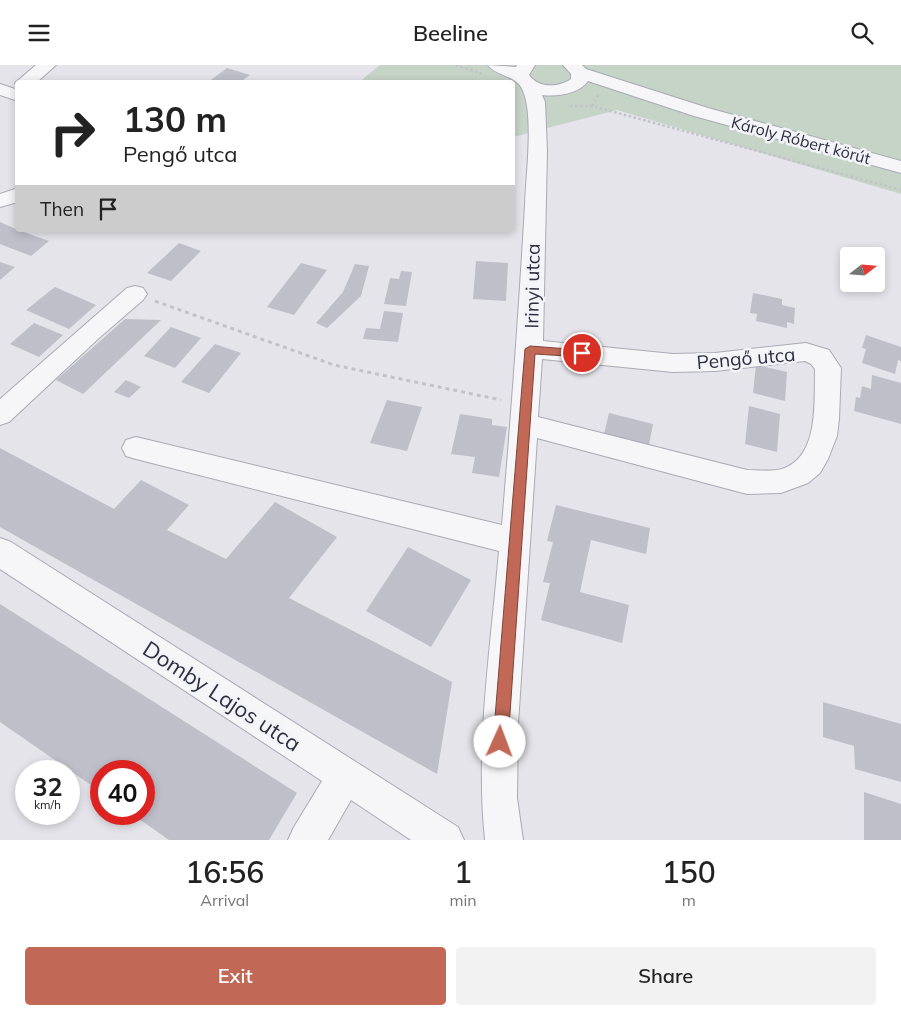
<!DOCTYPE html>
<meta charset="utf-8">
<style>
:root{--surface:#fff;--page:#f2f2f2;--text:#222;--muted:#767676;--accent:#c16857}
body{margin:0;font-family:Mulish,sans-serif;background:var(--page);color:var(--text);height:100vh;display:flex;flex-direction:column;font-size:19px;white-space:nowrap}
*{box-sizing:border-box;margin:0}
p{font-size:16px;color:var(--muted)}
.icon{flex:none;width:28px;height:28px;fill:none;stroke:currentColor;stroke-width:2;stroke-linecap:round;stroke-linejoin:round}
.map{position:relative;height:775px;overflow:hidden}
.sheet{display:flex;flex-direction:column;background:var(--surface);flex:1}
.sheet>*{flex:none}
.guide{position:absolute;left:15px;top:15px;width:500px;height:152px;border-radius:5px;box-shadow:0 2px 8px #0003;background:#fff;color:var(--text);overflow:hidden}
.needle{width:32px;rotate:73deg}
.controls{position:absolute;left:840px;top:182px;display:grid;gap:10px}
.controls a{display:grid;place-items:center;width:45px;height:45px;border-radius:5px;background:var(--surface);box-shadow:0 2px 8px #0003;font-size:25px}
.speed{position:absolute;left:15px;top:695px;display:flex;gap:10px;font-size:25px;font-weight:700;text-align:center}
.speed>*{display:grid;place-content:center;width:65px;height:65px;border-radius:50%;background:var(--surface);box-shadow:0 2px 8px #0003;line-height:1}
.speed small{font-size:12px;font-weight:400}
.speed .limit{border:8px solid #d22;background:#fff;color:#111}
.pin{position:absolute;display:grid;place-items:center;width:42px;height:42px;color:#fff;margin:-21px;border:2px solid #fff;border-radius:50%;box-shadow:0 1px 5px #0007}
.me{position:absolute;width:55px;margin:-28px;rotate:2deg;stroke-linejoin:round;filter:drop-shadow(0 0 4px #0008)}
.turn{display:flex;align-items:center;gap:18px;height:105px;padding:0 25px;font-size:22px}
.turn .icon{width:65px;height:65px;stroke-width:2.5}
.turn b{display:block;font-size:35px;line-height:42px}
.then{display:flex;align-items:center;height:48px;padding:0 25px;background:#0003;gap:10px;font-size:19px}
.eta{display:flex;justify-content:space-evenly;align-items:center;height:85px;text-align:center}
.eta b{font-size:30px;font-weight:600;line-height:35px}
.action{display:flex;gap:10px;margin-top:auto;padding:10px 25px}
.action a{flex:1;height:58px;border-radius:5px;background:var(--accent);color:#fff;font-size:20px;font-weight:600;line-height:58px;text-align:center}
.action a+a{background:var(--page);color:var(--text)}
header{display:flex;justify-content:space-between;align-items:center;height:65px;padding:0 25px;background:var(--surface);font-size:22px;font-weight:600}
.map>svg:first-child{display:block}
.green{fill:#c6d3c7}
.building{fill:#bebfc9}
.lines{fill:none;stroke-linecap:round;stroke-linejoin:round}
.minor-casing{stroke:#a9aab4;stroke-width:2}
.path-far1{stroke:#c2c2c9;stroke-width:2.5;stroke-dasharray:2.5 2.5;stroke-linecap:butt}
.path{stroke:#c2c2c9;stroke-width:3;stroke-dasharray:4 4;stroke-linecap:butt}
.minor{fill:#f6f6f9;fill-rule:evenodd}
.route{fill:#c16857;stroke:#7d4439}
.labels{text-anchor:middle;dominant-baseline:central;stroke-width:5;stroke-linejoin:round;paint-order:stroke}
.far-street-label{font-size:16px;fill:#2d2e41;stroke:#f3f4f8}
.street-label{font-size:19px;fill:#2d2e41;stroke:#f3f4f8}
.near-street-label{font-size:22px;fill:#2d2e41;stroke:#f3f4f8}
</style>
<header><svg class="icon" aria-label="menu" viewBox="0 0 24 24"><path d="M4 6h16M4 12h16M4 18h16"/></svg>Beeline<svg class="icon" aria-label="search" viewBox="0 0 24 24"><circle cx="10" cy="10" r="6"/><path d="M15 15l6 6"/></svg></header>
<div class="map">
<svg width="901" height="775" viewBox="0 0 901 775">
<rect width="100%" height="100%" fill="#e4e4ea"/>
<!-- green -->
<polygon class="green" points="380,0 901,0 901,129 617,45 513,72 512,18 358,18"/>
<!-- building -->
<g class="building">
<polygon points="227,3 250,10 239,18 207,18"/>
<polygon points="0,157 18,165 49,176 31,191 0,179"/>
<polygon points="179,178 201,186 171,216 147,208"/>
<polygon points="476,196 508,198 506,236 473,234"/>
<polygon points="0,197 15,202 0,215"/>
<polygon points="301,198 327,205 294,250 267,242"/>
<polygon points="355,199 369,201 361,231 327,263 316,258 343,227"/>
<polygon points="401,206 412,207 406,241 384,239 390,213 399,214"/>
<polygon points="55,222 96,240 69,264 26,245"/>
<polygon points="753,228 782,234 782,240 795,243 794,259 787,257 787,263 756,256 757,249 750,248"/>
<polygon points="384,246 403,248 398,277 363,274 366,263 380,264"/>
<polygon points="125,254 161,255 83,329 56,315"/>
<polygon points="34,258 63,270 39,292 10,279"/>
<polygon points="171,262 201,273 175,303 144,291"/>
<polygon points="866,270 901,282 901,296 898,295 895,309 862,298 866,284 862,283"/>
<polygon points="215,279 241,288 209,328 181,317"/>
<polygon points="756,300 787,307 785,336 753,328"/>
<polygon points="872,310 901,318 901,359 854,346 856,332 860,333 862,321 871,324"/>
<polygon points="126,315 141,322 129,333 114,327"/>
<polygon points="387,335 422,342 407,386 370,378"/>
<polygon points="749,341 780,349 777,387 745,379"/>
<polygon points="609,348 653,359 649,380 604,369"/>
<polygon points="460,349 492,354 492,360 507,362 499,412 472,408 475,392 451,389"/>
<polygon points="0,383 114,444 141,415 189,440 167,465 226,494 275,437 337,472 289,533 452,617 437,709 0,462"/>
<polygon points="556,440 650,463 646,489 591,475 580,527 629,540 622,578 541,555 550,518 543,517 553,477 547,476"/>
<polygon points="408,482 471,515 431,582 366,546"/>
<polygon points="0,539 297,728 269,775 169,775 132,749 144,749 144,706 101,706 101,727 0,657"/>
<polygon points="823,637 901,659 901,717 855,704 854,681 823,672"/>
<polygon points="864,727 901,739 901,775 864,775"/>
</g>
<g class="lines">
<!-- minor casing -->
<g class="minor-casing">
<g id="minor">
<polygon points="36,0 56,0 36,18 18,18 18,21 15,18"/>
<path d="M488 0 516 2 517 0H535L529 10C538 23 558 23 571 14V9L563 0H582L586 4 708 43 901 96V108L694 51 588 16C579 29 557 32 542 30L545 37 547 86 543 276 673 289 715 288 806 278 829 285 841 303 839 354 837 371 828 394 820 408 808 418 781 428 747 429 537 373 518 659 517 733 523 775H485C475 679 491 581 499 486L136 394 126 391 122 383 126 375 136 372 502 460C511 353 519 246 525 139 526 110 534 52 523 26 517 10 497 12 488 0ZM542 294 673 307 715 306 805 296 811 299 815 304C814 335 820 392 782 404 771 407 758 405 747 405L538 352Z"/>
<polygon points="0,19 18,25 18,36 0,30"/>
<polygon points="18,123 18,137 0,142 0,129"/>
<polygon points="135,221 143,223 147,229 143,235 99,273 9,357 0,360 0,334 127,223"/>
<polygon points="0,473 11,477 458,762 464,775 411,775 351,735 328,775 288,775 294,762 322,716 0,504"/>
</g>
</g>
<!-- path-far1 -->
<g class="path-far1">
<polyline points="456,0 482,9"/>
<polyline points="570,41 592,41 901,125"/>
<polyline points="592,41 599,29"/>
</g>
<!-- path -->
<polyline class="path" points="155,236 334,300 501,335"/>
<!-- minor -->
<use href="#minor" class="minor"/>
</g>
<!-- route -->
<polygon class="route" points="530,281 582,285 587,288 582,292 535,289 508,677 506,683 500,685 495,683 493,677 525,284"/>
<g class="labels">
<!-- far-street labels -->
<g class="far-street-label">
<text transform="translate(801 75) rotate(15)">Károly Róbert körút</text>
</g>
<!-- street labels -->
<g class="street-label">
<text transform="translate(532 221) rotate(-89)">Irinyi utca</text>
<text transform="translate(746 293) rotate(-5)">Pengő utca</text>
</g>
<!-- near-street labels -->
<g class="near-street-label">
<text transform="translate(222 631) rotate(33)">Domby Lajos utca</text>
</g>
</g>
</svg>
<div class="controls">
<a><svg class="needle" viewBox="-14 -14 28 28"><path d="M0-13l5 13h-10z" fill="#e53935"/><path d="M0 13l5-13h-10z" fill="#767676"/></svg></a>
</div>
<div class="speed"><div>32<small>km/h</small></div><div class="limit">40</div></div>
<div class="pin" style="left:582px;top:288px;background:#d93025"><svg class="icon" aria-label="arrive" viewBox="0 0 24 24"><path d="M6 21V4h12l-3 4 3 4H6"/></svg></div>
<svg class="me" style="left:500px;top:677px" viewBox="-20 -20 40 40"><circle r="19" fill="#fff"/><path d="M0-13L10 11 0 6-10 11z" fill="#c16857"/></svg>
<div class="guide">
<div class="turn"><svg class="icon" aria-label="right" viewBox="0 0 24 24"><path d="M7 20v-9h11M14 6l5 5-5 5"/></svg><div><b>130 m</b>Pengő utca</div></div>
<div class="then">Then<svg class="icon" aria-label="arrive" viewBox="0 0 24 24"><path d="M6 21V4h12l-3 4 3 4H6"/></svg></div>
</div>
</div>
<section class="sheet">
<div class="eta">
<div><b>16:56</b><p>Arrival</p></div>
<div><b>1</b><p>min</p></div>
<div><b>150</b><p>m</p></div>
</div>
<div class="action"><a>Exit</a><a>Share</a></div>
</section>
